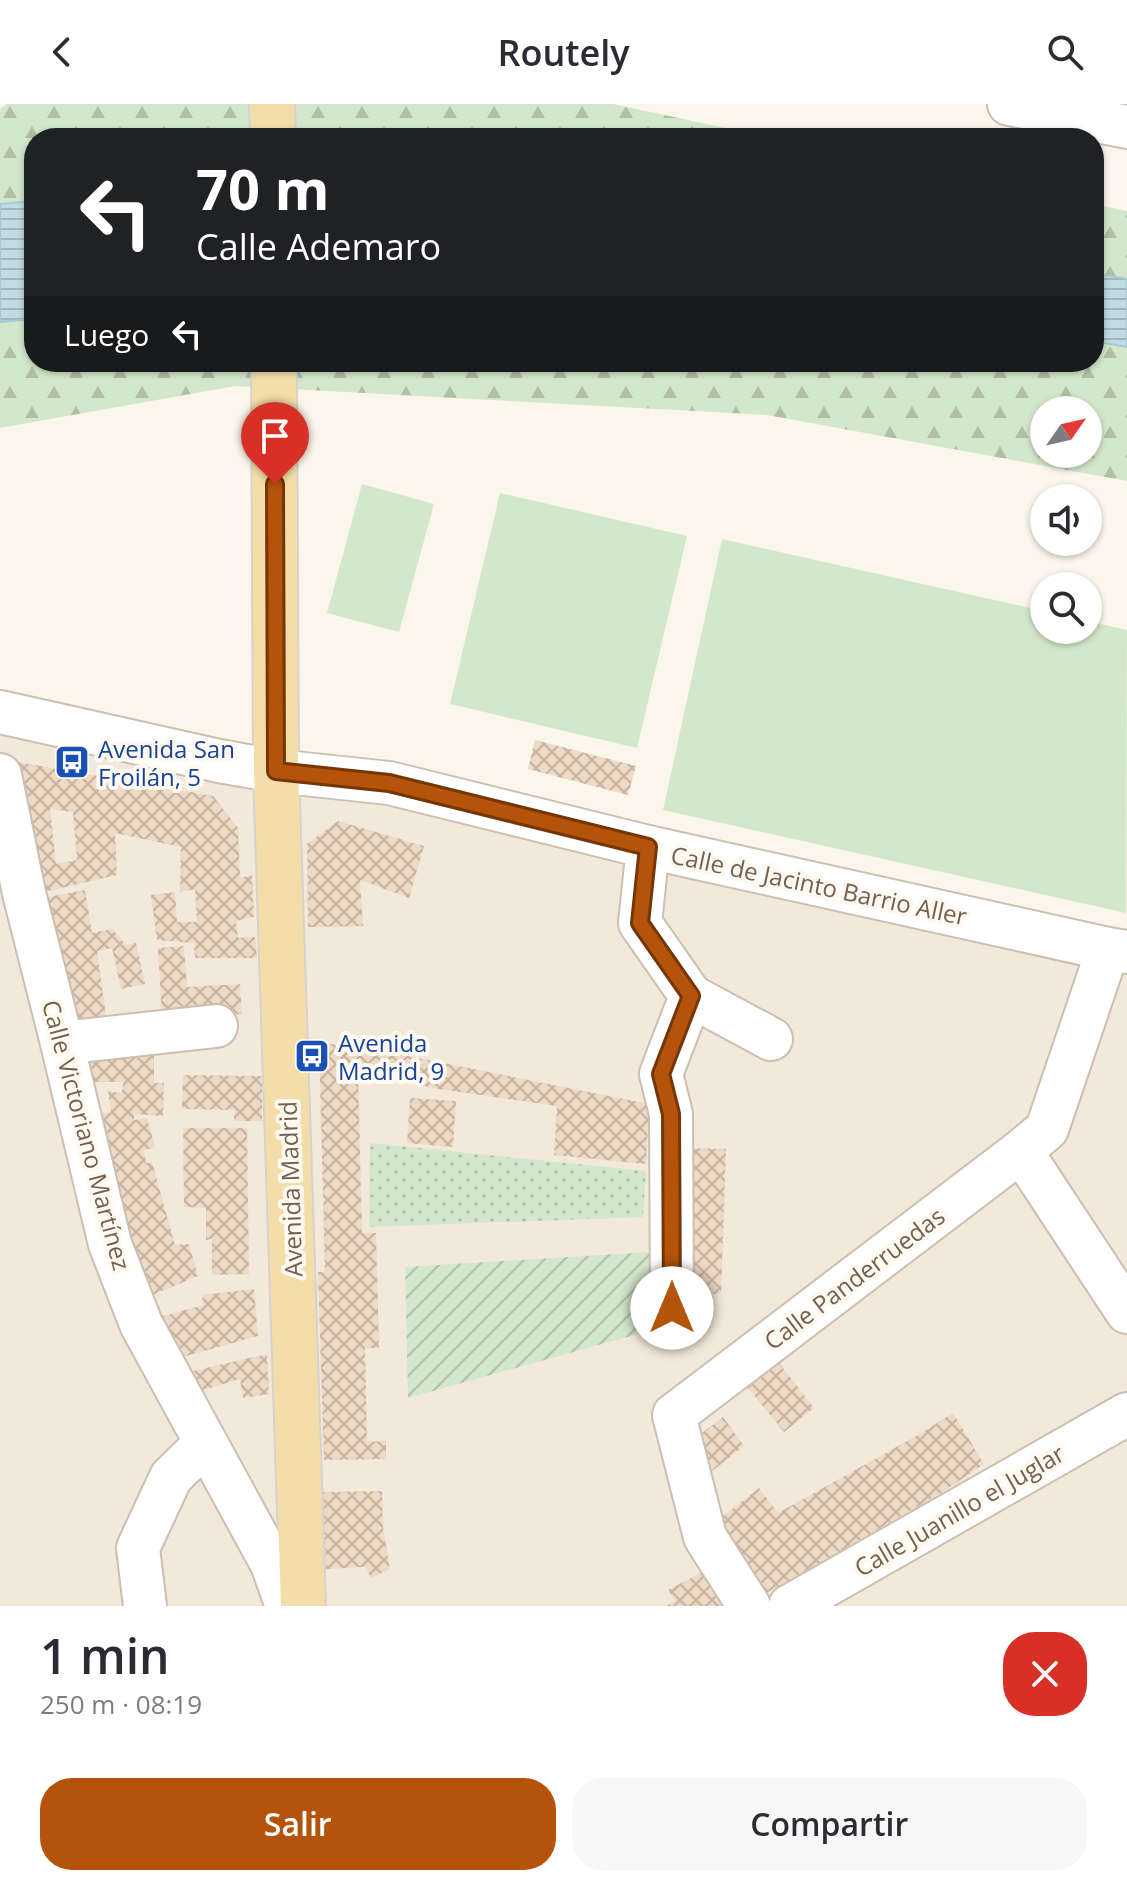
<!DOCTYPE html>
<html lang="es">
<meta charset="utf-8">
<style>
:root{--surface:#fff;--page:#f7f7f7;--text:#2b2b33;--muted:#7c7c81;--accent:#b45309}
body{margin:0;font-family:"Open Sans",sans-serif;background:var(--page);color:var(--text);height:100vh;display:flex;flex-direction:column;font-size:30px;white-space:nowrap}
*{box-sizing:border-box;margin:0}
p{font-size:26px;color:var(--muted)}
.icon{flex:none;width:44px;height:44px;fill:none;stroke:currentColor;stroke-width:2;stroke-linecap:round;stroke-linejoin:round}
.map{position:relative;height:1502px;overflow:hidden}
.sheet{display:flex;flex-direction:column;background:var(--surface);flex:1}
.sheet>*{flex:none}
.banner{position:absolute;left:24px;top:24px;width:1080px;height:244px;border-radius:32px;box-shadow:0 2px 6px #0004;background:#202124;color:#fff;overflow:hidden}
.needle{width:52px;rotate:56deg}
.fabs{position:absolute;left:1030px;top:292px;display:grid;gap:16px}
.fabs a{display:grid;place-items:center;width:72px;height:72px;border-radius:50%;background:var(--surface);box-shadow:0 2px 6px #0004;font-size:40px}
.pin{position:absolute;display:grid;place-items:center;width:68px;height:68px;color:#fff;margin:-82px -34px;border-radius:50% 50% 50% 0;rotate:-45deg;box-shadow:0 0 8px #0007}
.pin .icon{rotate:45deg}
.me{position:absolute;width:88px;margin:-44px;rotate:0deg;stroke-linejoin:round;filter:drop-shadow(0 0 6px #0008)}
.turn{display:flex;align-items:center;gap:28px;height:168px;padding:0 40px;font-size:36px}
.turn .icon{width:104px;height:104px;stroke-width:2.5}
.turn b{display:block;font-size:56px;line-height:68px}
.then{display:flex;align-items:center;height:76px;padding:0 40px;background:#0003;gap:16px;font-size:30px}
.round{display:grid;place-items:center;flex:none;width:84px;height:84px;border-radius:32px;background:var(--page)}
.head{display:flex;align-items:center;justify-content:space-between;height:136px;padding:0 40px}
h1{font-size:48px;font-weight:600;line-height:60px}
.primary-button{display:flex;gap:16px;margin-top:auto;padding:16px 40px}
.primary-button a{flex:1;height:92px;border-radius:32px;background:var(--accent);color:#fff;font-size:32px;font-weight:600;line-height:92px;text-align:center}
.primary-button a+a{background:var(--page);color:var(--text)}
header{display:flex;justify-content:space-between;align-items:center;height:104px;padding:0 40px;background:var(--surface);font-size:36px;font-weight:600}
.map>svg:first-child{display:block}
.residential{fill:#f2e9da}
.grass{fill:url(#grass-dots)}
.forest{fill:url(#forest-firs);fill-rule:evenodd}
.garden{fill:url(#garden-furrows)}
.pitch{fill:#d3e8ca}
.water{fill:url(#water-rules);stroke:#a7c9d4;stroke-width:2}
.building{fill:url(#building-cross-hatch);fill-rule:evenodd}
.lines{fill:none;stroke-linecap:round;stroke-linejoin:round}
.minor-casing{stroke:#ccbfb1;stroke-width:46}
.major-casing{stroke:#d8d2ce;stroke-width:48}
.minor{stroke:#fff;stroke-width:42}
.major{stroke:#f3deaa;stroke-width:44}
.route-casing{stroke:#753606;stroke-width:20}
.route{stroke:#b45309;stroke-width:14}
.labels{text-anchor:middle;dominant-baseline:central;stroke-width:8;stroke-linejoin:round;paint-order:stroke}
.transit-label{font-size:24px;fill:#164399;stroke:#fefaf1;text-anchor:start}
.street-label{font-size:24px;fill:#746050;stroke:#fefaf1}
</style>
<header><svg class="icon" aria-label="back" viewBox="0 0 24 24"><path d="M15 5l-7 7 7 7"/></svg>Routely<svg class="icon" aria-label="search" viewBox="0 0 24 24"><circle cx="10" cy="10" r="6"/><path d="M15 15l6 6"/></svg></header>
<div class="map">
<svg width="1127" height="1502" viewBox="0 0 1127 1502">
<defs>
<pattern id="grass-dots" width="8" height="8" patternUnits="userSpaceOnUse" patternTransform="scale(2)"><rect width="8" height="8" fill="#d3e8ca"/><path d="M2 2h.1M6 6h.1" fill="none" stroke="#b0bfa6" stroke-width="1.8" stroke-linecap="round"/></pattern>
<pattern id="forest-firs" width="22" height="20" patternUnits="userSpaceOnUse" patternTransform="scale(2)"><rect width="22" height="20" fill="#d3e8ca"/><path d="M5 1l3.5 6h-7zM16 11l3.5 6h-7z" fill="#b0bfa6"/></pattern>
<pattern id="garden-furrows" width="10" height="10" patternUnits="userSpaceOnUse" patternTransform="scale(2)"><rect width="10" height="10" fill="#d3e8ca"/><path d="M-1 1l2-2M0 10L10 0M9 11l2-2" fill="none" stroke="#b0bfa6"/></pattern>
<pattern id="water-rules" width="6" height="5" patternUnits="userSpaceOnUse" patternTransform="scale(2)"><rect width="6" height="5" fill="#c0dbe3"/><path d="M0 2.5h6" fill="none" stroke="#a1b5ba"/></pattern>
<pattern id="building-cross-hatch" width="8" height="8" patternUnits="userSpaceOnUse" patternTransform="scale(2)"><rect width="8" height="8" fill="#eed9c5"/><path d="M0 0l8 8M0 8l8-8" fill="none" stroke="#c5b3a2"/></pattern>
</defs>
<rect width="100%" height="100%" fill="#fbf6eb"/>
<!-- residential -->
<polygon class="residential" points="0,603 1127,843 1127,1502 0,1502"/>
<!-- grass -->
<polygon class="grass" points="370,1039 646,1067 643,1113 369,1123"/>
<!-- forest -->
<path class="forest" d="M7 0H613L772 34H34V258H1094V100L1127 107V377L767 311 235 282 0 324V5ZM1044 306H1088V350H1044Z"/>
<!-- garden -->
<polygon class="garden" points="650,1148 656,1225 408,1294 405,1163"/>
<!-- pitch -->
<g class="pitch">
<polygon points="362,380 434,400 399,528 327,509"/>
<polygon points="500,389 687,432 637,644 450,600"/>
<polygon points="722,435 1044,507 1044,526 1088,526 1088,517 1127,526 1126,809 663,706"/>
</g>
<!-- water -->
<g class="water">
<polygon points="34,97 34,215 0,218 0,100"/>
<polygon points="1094,169 1127,175 1127,243 1094,237"/>
</g>
<!-- building -->
<g class="building">
<polygon points="535,636 636,662 628,691 528,665"/>
<path d="M18 658 213 692 238 724 240 774 252 771 254 813 236 817 238 834 255 833 257 854H195L194 839 157 836 151 791 175 788 177 818H197L195 785 180 788 181 743 115 729 117 771 44 788ZM50 705 73 708 77 756 56 760Z"/>
<polygon points="338,717 424,742 409,794 360,776 363,822 308,823 307,740"/>
<polygon points="85,786 92,829 112,825 126,841 136,839 145,880 121,885 112,844 97,847 107,920 74,924 43,794"/>
<polygon points="184,842 187,883 240,880 242,910 162,915 158,844"/>
<polygon points="319,939 358,942 649,1000 646,1060 554,1051 557,1002 439,985 358,969 362,1129 376,1129 379,1244 365,1244 367,1338 386,1337 386,1355 324,1356 318,1168 325,1168"/>
<polygon points="89,944 154,945 154,979 164,979 163,1012 134,1010 134,1016 147,1014 155,1044 144,1046 146,1059 152,1058 175,1141 189,1140 198,1172 150,1192 125,1133 92,1011 111,1008 108,987 122,989 123,978 89,978"/>
<polygon points="183,971 262,972 262,1017 234,1017 234,1006 182,1005"/>
<polygon points="410,994 456,997 453,1043 407,1039"/>
<polygon points="183,1024 247,1024 249,1170 212,1171 212,1135 206,1136 206,1104 184,1103"/>
<polygon points="684,1044 726,1045 721,1190 680,1189"/>
<polygon points="254,1185 258,1232 179,1254 161,1213 203,1201 202,1191"/>
<polygon points="267,1250 269,1290 243,1294 240,1275 203,1286 193,1267"/>
<polygon points="779,1259 814,1304 784,1328 748,1284"/>
<polygon points="953,1309 984,1360 941,1389 760,1493 714,1419 759,1384 778,1409 918,1331"/>
<polygon points="723,1313 744,1342 706,1372 692,1337"/>
<polygon points="382,1387 383,1423 390,1465 371,1474 365,1463 326,1465 323,1388"/>
<polygon points="712,1463 733,1502 666,1502 675,1497 668,1486"/>
</g>
<g class="lines">
<!-- minor casing -->
<g class="minor-casing">
<g id="minor">
<polyline points="1009,0 1127,23"/>
<polyline points="0,608 219,657 276,667 389,679 648,743 1108,845 1127,848"/>
<polyline points="0,671 24,789 62,939 110,1140 141,1220 272,1460 287,1502"/>
<polyline points="648,743 640,819 691,892 661,970 671,1010 672,1204"/>
<polyline points="691,892 771,935"/>
<polyline points="62,939 216,922"/>
<polyline points="1021,1047 1127,1208"/>
<polyline points="145,1502 138,1444 171,1373 205,1340"/>
<polyline points="749,1502 705,1433 674,1311 1021,1047 1047,1025 1108,845"/>
<polyline points="790,1502 1127,1310"/>
</g>
</g>
<!-- major casing -->
<g class="major-casing">
<g id="major">
<polyline points="272,0 273,34"/>
<polyline points="274,258 276,667 303,1502"/>
</g>
</g>
<!-- minor -->
<use href="#minor" class="minor"/>
<!-- major -->
<use href="#major" class="major"/>
</g>
<g class="lines">
<!-- route casing -->
<g class="route-casing">
<polyline id="route" points="275,380 276,667 389,679 648,743 640,819 691,892 661,970 671,1010 672,1204"/>
</g>
<!-- route -->
<use href="#route" class="route"/>
</g>
<!-- icons -->
<defs>
<g id="bus-square" transform="scale(1.8)"><rect x="-9" y="-9" width="18" height="18" rx="4" fill="#1a4fb4" stroke="#fefaf1"/><path d="M-5-6H5V4H4V6H2V4H-2V6H-4V4H-5ZM-3.5-4V0h7V-4ZM-3.5 1.2v1.5H-2V1.2ZM2 1.2v1.5H3.5V1.2Z" fill="#fff"/></g>
</defs>
<g fill-rule="evenodd">
<use href="#bus-square" x="72" y="658"/>
<use href="#bus-square" x="312" y="952"/>
</g>
<g class="labels">
<!-- transit labels -->
<g class="transit-label">
<text x="98" y="644">Avenida San<tspan x="98" dy="28">Froilán, 5</tspan></text>
<text x="338" y="938">Avenida<tspan x="338" dy="28">Madrid, 9</tspan></text>
</g>
<!-- street labels -->
<g class="street-label">
<text transform="translate(819 781) rotate(12)">Calle de Jacinto Barrio Aller</text>
<text transform="translate(87 1031) rotate(75)">Calle Victoriano Martínez</text>
<text transform="translate(290 1085) rotate(-92)">Avenida Madrid</text>
<text transform="translate(854 1174) rotate(-37)">Calle Panderruedas</text>
<text transform="translate(959 1406) rotate(-30)">Calle Juanillo el Juglar</text>
</g>
</g>
</svg>
<div class="fabs">
<a><svg class="needle" viewBox="-14 -14 28 28"><path d="M0-13l5 13h-10z" fill="#e53935"/><path d="M0 13l5-13h-10z" fill="#7c7c81"/></svg></a>
<a><svg class="icon" aria-label="sound" viewBox="0 0 24 24"><path d="M4 9h4l5-4v14l-5-4H4zM17 9q2 3 0 6"/></svg></a>
<a><svg class="icon" aria-label="search" viewBox="0 0 24 24"><circle cx="10" cy="10" r="6"/><path d="M15 15l6 6"/></svg></a>
</div>
<div class="pin" style="left:275px;top:380px;background:#d93025"><svg class="icon" aria-label="arrive" viewBox="0 0 24 24"><path d="M6 21V4h12l-3 4 3 4H6"/></svg></div>
<svg class="me" style="left:672px;top:1204px" viewBox="-20 -20 40 40"><circle r="19" fill="#fff"/><path d="M0-13L10 11 0 6-10 11z" fill="#b45309"/></svg>
<div class="banner">
<div class="turn"><svg class="icon" aria-label="left" viewBox="0 0 24 24"><path d="M17 20v-9H6M10 6l-5 5 5 5"/></svg><div><b>70 m</b>Calle Ademaro</div></div>
<div class="then">Luego<svg class="icon" aria-label="left" viewBox="0 0 24 24"><path d="M17 20v-9H6M10 6l-5 5 5 5"/></svg></div>
</div>
</div>
<section class="sheet">
<div class="head"><div><h1>1 min</h1><p>250 m · 08:19</p></div><a class="round" style="background:#d93025;color:#fff"><svg class="icon" aria-label="close" viewBox="0 0 24 24"><path d="M6 6l12 12M18 6L6 18"/></svg></a></div>
<div class="primary-button"><a>Salir</a><a>Compartir</a></div>
</section>
